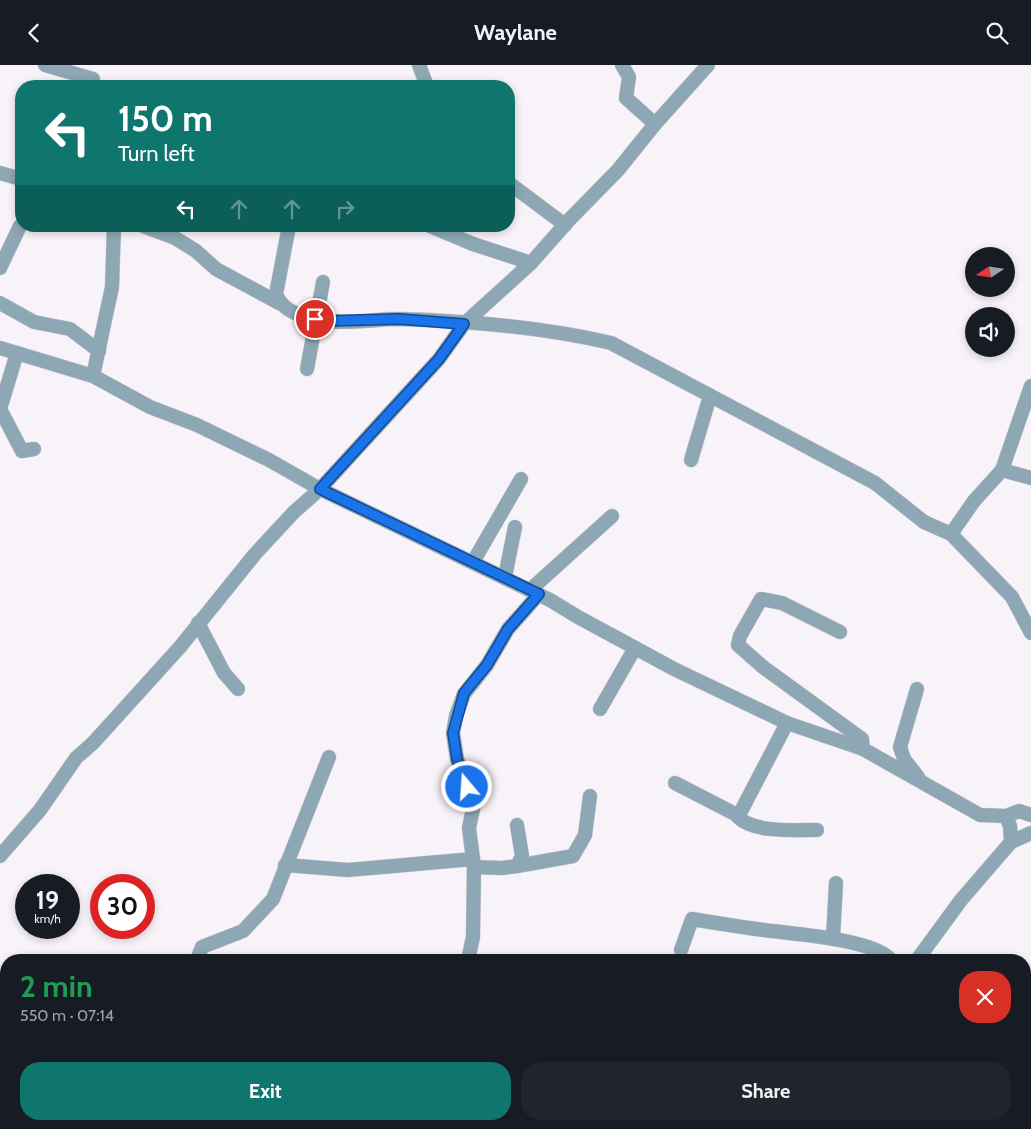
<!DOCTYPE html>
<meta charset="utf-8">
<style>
:root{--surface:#171b24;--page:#20242c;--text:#f1f3f6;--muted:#9ea1a6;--accent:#0f766e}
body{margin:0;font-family:Cabin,sans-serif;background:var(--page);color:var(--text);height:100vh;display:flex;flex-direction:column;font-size:19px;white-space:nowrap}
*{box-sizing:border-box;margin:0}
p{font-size:16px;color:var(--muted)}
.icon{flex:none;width:28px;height:28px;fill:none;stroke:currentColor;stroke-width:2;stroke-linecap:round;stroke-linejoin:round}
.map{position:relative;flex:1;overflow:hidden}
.drawer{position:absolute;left:0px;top:889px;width:1031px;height:176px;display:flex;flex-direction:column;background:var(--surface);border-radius:20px 20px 0 0;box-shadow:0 2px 8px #0003}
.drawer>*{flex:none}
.guide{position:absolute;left:15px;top:15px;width:500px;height:152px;border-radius:20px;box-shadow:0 2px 8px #0003;background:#0f766e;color:#fff;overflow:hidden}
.needle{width:32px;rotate:257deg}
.fabs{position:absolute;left:965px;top:182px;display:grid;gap:10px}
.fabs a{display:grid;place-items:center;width:50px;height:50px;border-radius:50%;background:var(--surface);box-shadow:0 2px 8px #0003;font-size:25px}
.speed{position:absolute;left:15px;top:809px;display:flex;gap:10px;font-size:25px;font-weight:700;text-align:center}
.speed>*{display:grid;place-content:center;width:65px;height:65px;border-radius:50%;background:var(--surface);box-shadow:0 2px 8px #0003;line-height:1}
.speed small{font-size:12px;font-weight:400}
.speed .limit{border:8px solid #d22;background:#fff;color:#111}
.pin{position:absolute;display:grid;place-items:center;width:42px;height:42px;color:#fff;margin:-21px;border:2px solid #fff;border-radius:50%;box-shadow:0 1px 5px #0007}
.me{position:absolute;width:55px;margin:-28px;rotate:342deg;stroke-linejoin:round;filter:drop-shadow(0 0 4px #0008)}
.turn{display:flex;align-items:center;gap:18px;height:105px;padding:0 20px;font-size:22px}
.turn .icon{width:65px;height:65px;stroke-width:2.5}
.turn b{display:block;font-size:35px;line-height:42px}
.lanes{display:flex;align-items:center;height:48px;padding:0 20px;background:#0003;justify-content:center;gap:25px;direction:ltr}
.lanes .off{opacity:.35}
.round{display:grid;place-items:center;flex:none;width:52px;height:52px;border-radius:20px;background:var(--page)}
.summary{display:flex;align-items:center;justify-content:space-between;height:85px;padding:0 20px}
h1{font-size:30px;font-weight:800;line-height:38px;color:#1e9e55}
.action{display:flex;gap:10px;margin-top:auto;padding:10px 20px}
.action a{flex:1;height:58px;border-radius:20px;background:var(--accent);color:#fff;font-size:20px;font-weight:800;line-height:58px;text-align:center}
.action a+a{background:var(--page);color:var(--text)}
header{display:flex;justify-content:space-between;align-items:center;height:65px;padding:0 20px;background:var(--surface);font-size:22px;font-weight:800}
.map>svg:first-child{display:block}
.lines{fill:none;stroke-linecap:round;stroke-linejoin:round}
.minor-casing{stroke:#d5d1d5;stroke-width:15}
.minor{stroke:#8da8b4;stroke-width:14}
.route-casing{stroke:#114b97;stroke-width:12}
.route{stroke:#1a73e8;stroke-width:9}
</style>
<header><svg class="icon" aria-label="back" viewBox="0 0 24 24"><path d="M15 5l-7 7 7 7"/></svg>Waylane<svg class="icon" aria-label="search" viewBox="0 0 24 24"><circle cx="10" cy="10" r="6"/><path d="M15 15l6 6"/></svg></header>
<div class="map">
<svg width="1031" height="1064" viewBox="0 0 1031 1064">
<rect width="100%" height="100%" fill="#f8f3f8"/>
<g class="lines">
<!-- minor casing -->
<g class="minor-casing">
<g id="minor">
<polyline points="45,0 93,14"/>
<polyline points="419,0 427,21"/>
<polyline points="622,0 629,12 626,33 655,59"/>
<polyline points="0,108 21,114"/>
<polyline points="509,118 565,160"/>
<polyline points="143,161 175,173 196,186 216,204 279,238"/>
<path d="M289 161 276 229C283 249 308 253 327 256 350 259 376 254 399 254 470 256 543 262 611 278L875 418 924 457 951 469 1012 532 1031 568"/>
<polyline points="430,161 473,179 531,198"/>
<polyline points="0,203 20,161"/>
<polyline points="0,238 34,257 70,264 99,286"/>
<polyline points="0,283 93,311 150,342 197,360 269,395 320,424 550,535 578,552 674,604 787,658 863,684 980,750 1006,751 1019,746 1031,750"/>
<polyline points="17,288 0,344 22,386 34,384"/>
<polyline points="307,304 323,217"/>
<polyline points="93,311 112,222 114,161"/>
<polyline points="691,395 710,331"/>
<polyline points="1002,405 1031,413"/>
<polyline points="951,469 974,436 1002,405 1031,321"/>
<polyline points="473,497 521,414"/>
<polyline points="505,512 515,462"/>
<polyline points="530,525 612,451"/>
<polyline points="198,558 224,608 238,624"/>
<polyline points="840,567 782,538 761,534 740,571 738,580 763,602 862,674 863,684"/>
<polyline points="917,624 900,682 904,694 918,712"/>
<polyline points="600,644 635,583"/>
<path d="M787 658 738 752C754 768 794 765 817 765"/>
<polyline points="675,718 739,751"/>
<polyline points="1011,777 1031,768"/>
<polyline points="0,791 40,745 76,693 93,678 180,582 255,489 294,447 320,424 439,294 464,259 531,198 569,155 618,105 655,59 708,0"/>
<polyline points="285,800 348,805 473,794"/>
<polyline points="517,801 573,791 585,770 590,731"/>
<polyline points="474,802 502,803 517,801 522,791 517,760"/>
<polyline points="833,873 836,818"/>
<path d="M681 885 692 854C716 858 740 862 764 865 792 869 874 874 891 895"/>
<polyline points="197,895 202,882 243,866 273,834 329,692"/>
<polyline points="468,895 473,872 474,802 469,763 474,739 457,694 453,668 456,651 464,629 487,600 508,564 539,529"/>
<polyline points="917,895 961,835 1011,777 1010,761 1006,751"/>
<polyline points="0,941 6,943"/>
<polyline points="1025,1002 1031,1000"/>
<polyline points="273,1059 285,1064"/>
<polyline points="462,1059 462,1064"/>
<polyline points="106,1064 110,1059"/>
<polyline points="822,1064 825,1059"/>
</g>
</g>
<!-- minor -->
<use href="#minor" class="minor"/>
</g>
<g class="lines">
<!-- route casing -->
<g class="route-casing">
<polyline id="route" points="315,254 328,256 399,254 464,259 439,294 320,424 539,529 508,564 487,600 464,628 453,668 457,694 467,722"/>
</g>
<!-- route -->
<use href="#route" class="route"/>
</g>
</svg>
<div class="fabs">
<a><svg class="needle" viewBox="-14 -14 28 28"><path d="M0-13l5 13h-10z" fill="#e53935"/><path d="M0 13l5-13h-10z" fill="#9ea1a6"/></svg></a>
<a><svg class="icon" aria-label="sound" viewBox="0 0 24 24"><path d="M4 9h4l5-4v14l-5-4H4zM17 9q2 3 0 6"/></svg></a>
</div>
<div class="speed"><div>19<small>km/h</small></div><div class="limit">30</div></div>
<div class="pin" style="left:315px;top:254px;background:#d93025"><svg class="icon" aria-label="arrive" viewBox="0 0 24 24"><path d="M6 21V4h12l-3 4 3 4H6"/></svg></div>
<svg class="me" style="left:467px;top:722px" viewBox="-20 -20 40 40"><circle r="17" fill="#1a73e8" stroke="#fff" stroke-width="3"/><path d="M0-11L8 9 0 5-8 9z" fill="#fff"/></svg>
<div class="guide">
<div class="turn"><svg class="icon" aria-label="left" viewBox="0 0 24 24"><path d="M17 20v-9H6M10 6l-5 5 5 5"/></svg><div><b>150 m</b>Turn left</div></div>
<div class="lanes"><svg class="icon" aria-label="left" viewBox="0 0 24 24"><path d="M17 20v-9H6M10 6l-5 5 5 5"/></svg><svg class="icon off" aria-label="ahead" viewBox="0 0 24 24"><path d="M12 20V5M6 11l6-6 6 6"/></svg><svg class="icon off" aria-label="ahead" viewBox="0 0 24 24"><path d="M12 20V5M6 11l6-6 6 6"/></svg><svg class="icon off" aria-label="right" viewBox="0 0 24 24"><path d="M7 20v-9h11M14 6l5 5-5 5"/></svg></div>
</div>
<section class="drawer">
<div class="summary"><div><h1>2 min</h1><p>550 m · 07:14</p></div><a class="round" style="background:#d93025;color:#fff"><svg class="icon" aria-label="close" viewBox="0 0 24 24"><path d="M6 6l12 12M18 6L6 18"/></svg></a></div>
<div class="action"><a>Exit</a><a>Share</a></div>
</section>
</div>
